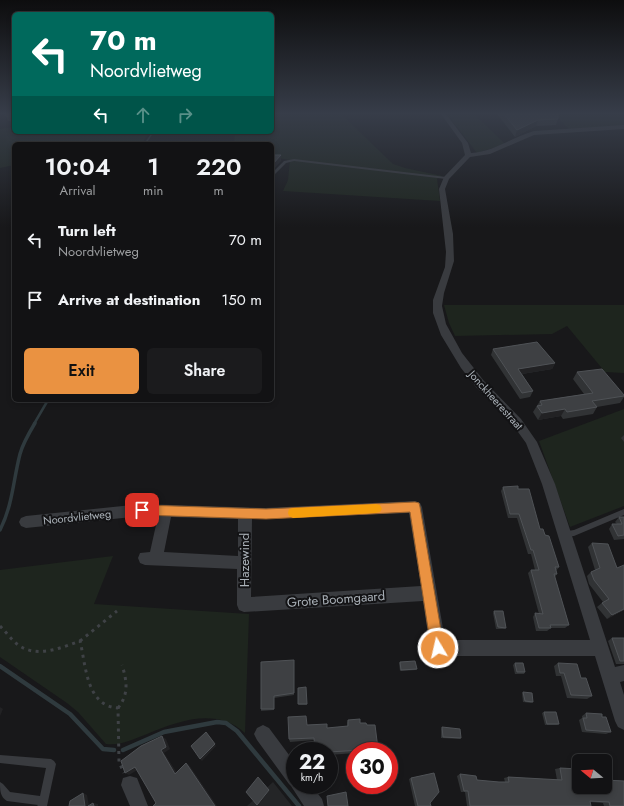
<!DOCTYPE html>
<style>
:root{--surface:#121214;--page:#1b1b1d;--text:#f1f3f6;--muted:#9c9ea0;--line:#313234;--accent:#ea9241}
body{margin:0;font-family:Jost,sans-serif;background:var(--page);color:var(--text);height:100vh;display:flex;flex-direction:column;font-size:15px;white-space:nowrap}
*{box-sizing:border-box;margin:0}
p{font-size:13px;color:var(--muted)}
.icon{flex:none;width:22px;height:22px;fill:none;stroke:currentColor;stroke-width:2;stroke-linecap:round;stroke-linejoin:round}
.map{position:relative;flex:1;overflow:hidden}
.panel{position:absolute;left:12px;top:142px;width:262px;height:260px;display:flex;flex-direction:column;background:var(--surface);border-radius:6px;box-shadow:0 2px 6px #0003,0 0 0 1px var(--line)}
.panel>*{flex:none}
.hud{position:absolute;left:12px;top:12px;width:262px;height:122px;border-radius:6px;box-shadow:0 2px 6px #0003,0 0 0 1px var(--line);background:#00695c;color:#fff;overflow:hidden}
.needle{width:26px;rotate:288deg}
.tools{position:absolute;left:572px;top:754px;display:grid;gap:8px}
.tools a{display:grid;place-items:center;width:40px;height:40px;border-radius:6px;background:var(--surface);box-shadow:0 2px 6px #0003,0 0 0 1px var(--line);font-size:20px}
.speed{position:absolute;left:286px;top:742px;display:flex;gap:8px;font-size:20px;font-weight:700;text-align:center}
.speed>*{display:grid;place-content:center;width:52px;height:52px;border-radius:50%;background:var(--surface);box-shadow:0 2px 6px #0003,0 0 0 1px var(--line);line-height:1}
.speed small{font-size:10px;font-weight:400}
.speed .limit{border:6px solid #d22;background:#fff;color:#111}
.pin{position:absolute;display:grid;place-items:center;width:34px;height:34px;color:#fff;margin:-17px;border-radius:8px;box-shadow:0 2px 6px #0006}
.me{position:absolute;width:44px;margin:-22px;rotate:351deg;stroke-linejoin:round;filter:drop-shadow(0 0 3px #0008)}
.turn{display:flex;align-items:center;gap:14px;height:84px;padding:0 12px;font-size:18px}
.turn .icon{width:52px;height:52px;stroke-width:2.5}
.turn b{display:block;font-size:28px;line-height:34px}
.lanes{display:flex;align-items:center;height:38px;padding:0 12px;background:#0003;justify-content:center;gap:20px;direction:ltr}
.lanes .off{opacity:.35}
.eta{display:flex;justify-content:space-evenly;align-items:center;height:68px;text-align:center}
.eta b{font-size:24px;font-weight:600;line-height:28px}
.action{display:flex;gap:8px;margin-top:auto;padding:8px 12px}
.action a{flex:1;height:46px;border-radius:6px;background:var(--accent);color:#111;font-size:16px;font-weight:600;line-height:46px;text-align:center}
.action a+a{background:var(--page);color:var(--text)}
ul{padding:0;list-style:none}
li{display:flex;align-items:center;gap:12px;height:60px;padding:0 12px}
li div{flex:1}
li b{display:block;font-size:15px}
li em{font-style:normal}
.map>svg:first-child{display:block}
.built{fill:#242527}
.green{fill:#1e251e}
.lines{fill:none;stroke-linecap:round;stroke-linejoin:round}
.stream-far3{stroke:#2f3a3e;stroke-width:1.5}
.stream-far2{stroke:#2f3a3e;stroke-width:2.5}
.stream-far1{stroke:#2f3a3e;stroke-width:3.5}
.stream{stroke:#2f3a3e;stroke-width:4.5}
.path{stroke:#3f4246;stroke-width:3;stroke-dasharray:3 4.5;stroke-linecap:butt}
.service{fill:#393b3f;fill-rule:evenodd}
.minor{fill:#393b3f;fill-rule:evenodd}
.wall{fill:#313335}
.shaded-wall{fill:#222224}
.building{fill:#3e4043;stroke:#4f5256}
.route{fill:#ea9241;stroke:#985f2a}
.slow{fill:#f59e0b}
.labels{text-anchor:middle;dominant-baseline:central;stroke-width:4;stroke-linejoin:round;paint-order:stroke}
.street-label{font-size:11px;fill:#abb2b9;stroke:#131315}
.near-street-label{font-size:13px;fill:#abb2b9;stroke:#131315}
</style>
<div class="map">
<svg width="624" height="806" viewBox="0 0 624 806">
<rect width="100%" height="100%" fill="#18181a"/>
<!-- built -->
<polygon class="built" points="273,782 292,806 247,806"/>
<!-- green -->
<g class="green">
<polygon points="272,114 341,114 393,164 405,168 442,176 437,179 440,201 283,191 288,180 290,160 272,157 272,144 234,144 235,132 272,132"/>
<polygon points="447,114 474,114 505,144 477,153"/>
<polygon points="554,114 624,114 624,126 569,129"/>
<polygon points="14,127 14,132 150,132 141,144 14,144 14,165 0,168 0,129"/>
<polygon points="444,305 624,305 624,373 605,372 567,326 552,334 455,336 449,323"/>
<polygon points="624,409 624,506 570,527 539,441"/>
<path d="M113 556 94 604 249 614 245 733C216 707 179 721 147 734 133 739 121 746 106 744L78 712 67 703 0 657V570Z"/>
</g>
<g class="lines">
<!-- stream-far3 -->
<polyline class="stream-far3" points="145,144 153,132"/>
<!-- stream-far2 -->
<polyline class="stream-far2" points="34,424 48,400"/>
<!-- stream-far1 -->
<path class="stream-far1" d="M0 530C13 504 13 481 20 454 23 443 29 433 35 423"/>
<!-- stream -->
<g class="stream">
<polyline points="0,666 70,714 103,749 114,750"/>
<polyline points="123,750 164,732 217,722 226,723 237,731 299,806"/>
</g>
<!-- path -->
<g class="path">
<path d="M0 626C6 632 11 639 17 644 36 659 60 648 80 641 86 665 86 706 118 708L119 762 124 773"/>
<polyline points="80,641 117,611"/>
<path d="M118 708C129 694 127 681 122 665"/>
</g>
<!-- service -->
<g class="service">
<polygon points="294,159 446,177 448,178 446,179 294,161 286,163 275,174 272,173 284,161"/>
<polygon points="624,509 624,515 574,536 564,537 562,536 561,534 562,532 574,530"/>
<path d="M0 755 51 759 54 761 56 764 47 806H37L38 805 7 801C0 797 0 790 0 782L3 784 10 792 40 796 46 768 0 763Z"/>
</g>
<!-- minor -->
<g class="minor">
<path d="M441 114H446L468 143 471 153C494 152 512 137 534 131L624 125V129L534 135 490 154 470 157 449 179 445 189 453 234 454 261 444 293 442 306 446 324 462 353 484 381 521 419 537 442 555 484 615 667 624 665V681L620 682 624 695V730L618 727 615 721 595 656H438L432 654 430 648 423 601 244 612 239 610 237 605V569L145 565 140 563 138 558 140 553 150 552 158 516H142L26 528 21 526 19 522 21 518 26 516 142 504 265 508 415 501 420 503 422 507 445 640H590L542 484 526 443 513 425 476 387 461 368 441 335 433 313V300L445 267 446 252 439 189 444 177 465 155 462 143ZM409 513 421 586 251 597 252 519ZM171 517 238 519V556L164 552Z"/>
<polygon points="263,725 269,728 295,763 295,785 311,785 322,799 324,806 304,806 291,786 289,784 257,740 254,734 257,728"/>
<polygon points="130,776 137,778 148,806 130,806 121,785 123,778"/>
</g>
</g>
<!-- wall -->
<g class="wall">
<polygon points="14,114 14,121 8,121 6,116"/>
<polygon points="497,114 558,114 558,119 556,125 536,126 515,137"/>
<polygon points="493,349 555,363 552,369 522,374 533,391 530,397 520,399 491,355"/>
<polygon points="577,372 624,395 624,397 620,403 597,407 593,414 563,419 561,416 538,420 533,412 540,401 584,394 573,379"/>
<polygon points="624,435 624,442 621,438"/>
<polygon points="503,487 518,489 540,529 545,535 559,567 556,571 557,574 555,577 569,625 565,628 551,628 547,631 536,631 533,617 535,613 539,614 528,573 531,570 535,570 531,554 528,554 517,518 508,518 501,491"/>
<polygon points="619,517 624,517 624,539 614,540 609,529 612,524 617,524 615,522"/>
<polygon points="592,543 624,610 607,619 597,607 603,602 589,584 587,576 591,572 595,570 588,547"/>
<polygon points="494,611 506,628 505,629 496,629 493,613"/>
<polygon points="612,638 624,638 624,664 616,664 608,641"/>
<polygon points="294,660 294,695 274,698 274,710 261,711 261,709"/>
<polygon points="400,662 417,669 416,670 400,671 399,663"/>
<polygon points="515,663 525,672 524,674 515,674 513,665"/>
<polygon points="558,663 581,678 592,696 587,699 567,698 561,676 556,676 554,666"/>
<polygon points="306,687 307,705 299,705 298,704"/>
<polygon points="523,692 533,702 531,703 523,702 522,693"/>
<polygon points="544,712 559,724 557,725 545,725 542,713"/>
<polygon points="586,713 602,717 611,732 606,734 582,732 579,720 582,718 582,716"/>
<polygon points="348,720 360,723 367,725 378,749 377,751 355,751 355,753 329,755 329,751 314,740 290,742 289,739 307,725 327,728 347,727 347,723"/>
<polygon points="442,727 461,738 460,739 441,738 441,729"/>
<polygon points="579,764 579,787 624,806 604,806 603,803 590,802 591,806 467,806 465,792 461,792 457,776 460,774 477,780 499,782 505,782 504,778 508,777 557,780 555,769 560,768 577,769 575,765"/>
<polygon points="411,778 430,803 431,806 415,806 409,779"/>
</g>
<!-- shaded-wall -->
<g class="shaded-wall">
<polygon points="538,120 536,126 515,137 517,130"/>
<polygon points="281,155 281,161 272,171 272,165"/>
<polygon points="555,363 552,369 516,375 518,369"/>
<polygon points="565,409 561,416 538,420 542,413"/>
<polygon points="624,609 624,610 607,619 612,615"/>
<polygon points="0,707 3,709 0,716"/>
<polygon points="206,732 216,746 202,761 200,759"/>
<polygon points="162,736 166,739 170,749 164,753 179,776 175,774 161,750"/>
<polygon points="186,763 189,765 217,806 215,806"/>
<polygon points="135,767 139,769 129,775 125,773"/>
<polygon points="269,790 258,806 257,805"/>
<polygon points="83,793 87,795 89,806 85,806"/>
<polygon points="93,803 98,804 98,806 94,806"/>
</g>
<!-- building -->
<g class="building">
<polygon points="7,114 14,114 14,116 6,116"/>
<polygon points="504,114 558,114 558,119 538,120 517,130"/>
<polygon points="272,155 281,155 272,165"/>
<polygon points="537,342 555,363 518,369 533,391 522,393 493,349"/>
<polygon points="602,369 624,395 624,396 592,401 597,407 567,412 565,409 542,413 537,406 542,405 540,401 593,393 577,372"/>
<polygon points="518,486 518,489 529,489 540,529 543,529 545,535 549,536 559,567 555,567 557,574 554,574 569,625 550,625 551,628 539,628 535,613 543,614 531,570 539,570 533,550 531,550 519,514 510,514 503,487"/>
<polygon points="619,517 624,517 624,535 618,536 612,524 622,524"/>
<polygon points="592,543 608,544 617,568 624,565 624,609 612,615 602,603 609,599 594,580 591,572 600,568"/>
<polygon points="494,611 503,611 506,628 498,627"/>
<polygon points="612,638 624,638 624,661 620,661"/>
<polygon points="294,660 294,693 274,696 274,709 261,709 261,662"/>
<polygon points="415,661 417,669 401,670 400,662"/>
<polygon points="515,663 523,663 525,672 517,672"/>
<polygon points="558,663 577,664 581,678 586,678 592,696 571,695 564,673 560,673"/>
<polygon points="306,687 307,704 298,704 298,688"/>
<polygon points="523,692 532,693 533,702 525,701"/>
<polygon points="544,712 556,712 559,724 547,724"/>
<polygon points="586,713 602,714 602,717 606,717 611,732 586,730 583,718 587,718"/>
<polygon points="306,716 307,725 327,724 327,728 348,726 348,720 360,719 360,723 366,723 367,725 375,725 378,749 329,752 329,751 315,751 314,738 289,739 288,717"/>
<polygon points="442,727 460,729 461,738 443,737"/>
<polygon points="206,732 215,744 200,759 191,746"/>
<polygon points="162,736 166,747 161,750 175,774 186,763 215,806 153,806 156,803 135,767 125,773 121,761 141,746"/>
<polygon points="560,768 579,769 579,787 605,787 605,780 624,781 624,806 610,806 609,802 590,801 591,806 470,806 468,791 464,791 460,774 476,776 477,780 499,782 509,782 508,777 562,780"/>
<polygon points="434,773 439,792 430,803 431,806 418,806 411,778"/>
<polygon points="258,777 269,790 257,805 246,792"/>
<polygon points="346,792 348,806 328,806 327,796"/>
<polygon points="83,793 85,806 69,806 70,801"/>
<polygon points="93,803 94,806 88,806"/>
</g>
<!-- sky -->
<linearGradient id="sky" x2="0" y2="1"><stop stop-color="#0d0d0e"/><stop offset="0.5" stop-color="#373d49"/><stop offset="1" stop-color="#373d49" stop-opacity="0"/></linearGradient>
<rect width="624" height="227" fill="url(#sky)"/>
<!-- route -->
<polygon class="route" points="415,502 419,503 420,507 444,648 442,653 438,655 433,653 431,648 410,512 266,519 142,515 138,513 137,510 138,506 142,505 266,509"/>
<!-- slow -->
<polygon class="slow" points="376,504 380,505 382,509 380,512 376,513 293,518 289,516 288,513 289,509 293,508"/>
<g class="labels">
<!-- street labels -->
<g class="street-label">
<text transform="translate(496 400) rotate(48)">Jonckheerestraat</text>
<text transform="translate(77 517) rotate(-6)">Noordvlietweg</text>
</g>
<!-- near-street labels -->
<g class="near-street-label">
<text transform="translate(244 560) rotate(-90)">Hazewind</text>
<text transform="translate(336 599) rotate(-4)">Grote Boomgaard</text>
</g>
</g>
</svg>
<div class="tools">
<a><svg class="needle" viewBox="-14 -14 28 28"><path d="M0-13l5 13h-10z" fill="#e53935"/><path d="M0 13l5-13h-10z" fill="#9c9ea0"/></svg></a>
</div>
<div class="speed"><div>22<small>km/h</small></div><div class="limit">30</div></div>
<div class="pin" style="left:142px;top:510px;background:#d93025"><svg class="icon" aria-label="arrive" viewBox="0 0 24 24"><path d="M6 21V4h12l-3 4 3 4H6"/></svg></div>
<svg class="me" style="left:438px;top:648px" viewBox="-20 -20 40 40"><circle r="17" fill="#ea9241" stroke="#fff" stroke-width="3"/><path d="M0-11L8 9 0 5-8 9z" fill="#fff"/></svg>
<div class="hud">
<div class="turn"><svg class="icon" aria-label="left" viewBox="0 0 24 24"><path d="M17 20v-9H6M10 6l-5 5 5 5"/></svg><div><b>70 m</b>Noordvlietweg</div></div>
<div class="lanes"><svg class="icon" aria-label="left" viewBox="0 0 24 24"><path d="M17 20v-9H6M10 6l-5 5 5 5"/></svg><svg class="icon off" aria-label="ahead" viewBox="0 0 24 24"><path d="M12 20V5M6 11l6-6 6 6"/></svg><svg class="icon off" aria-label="right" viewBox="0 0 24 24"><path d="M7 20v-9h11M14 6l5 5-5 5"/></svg></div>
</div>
<section class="panel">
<div class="eta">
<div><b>10:04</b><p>Arrival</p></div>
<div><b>1</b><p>min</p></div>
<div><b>220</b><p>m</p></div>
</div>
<ul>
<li><svg class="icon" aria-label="left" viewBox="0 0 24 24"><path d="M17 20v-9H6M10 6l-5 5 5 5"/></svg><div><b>Turn left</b><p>Noordvlietweg</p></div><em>70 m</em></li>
<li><svg class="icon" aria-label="arrive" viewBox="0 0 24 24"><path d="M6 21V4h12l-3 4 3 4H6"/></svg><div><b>Arrive at destination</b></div><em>150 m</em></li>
</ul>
<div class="action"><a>Exit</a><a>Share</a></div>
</section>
</div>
